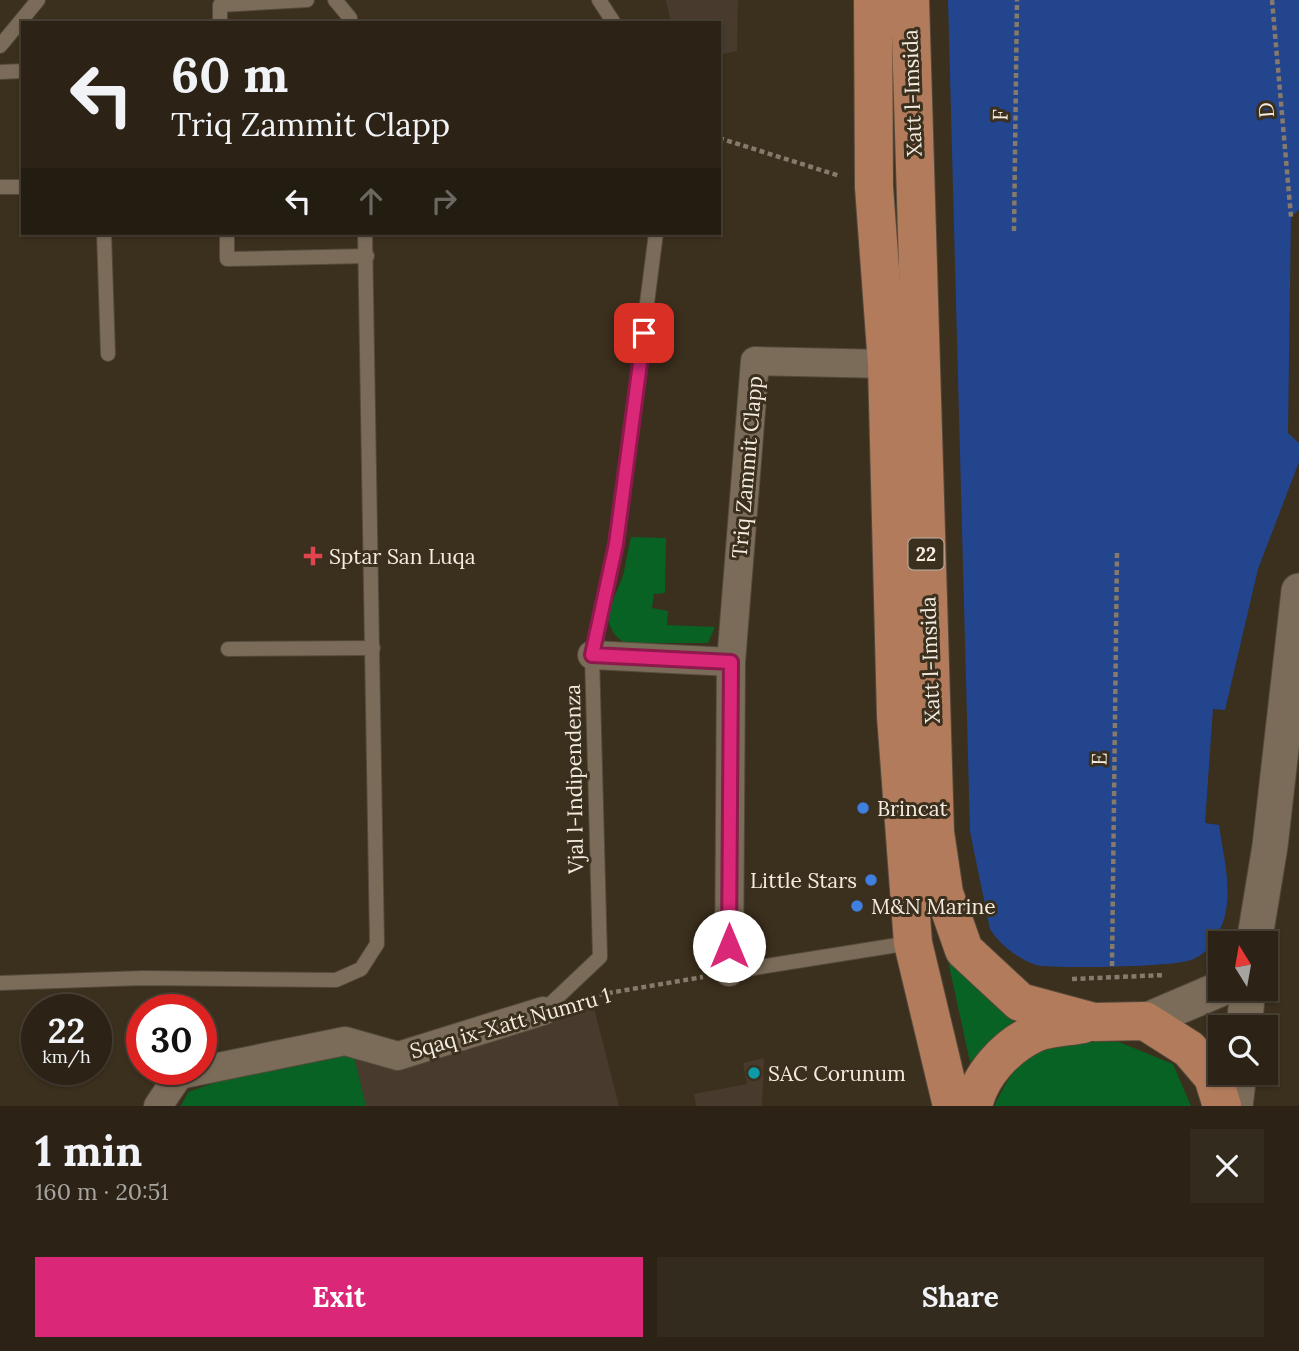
<!DOCTYPE html>
<meta charset="utf-8">
<style>
:root{--surface:#2c2316;--page:#342b1f;--text:#f1f3f6;--muted:#a6a4a1;--line:#484035;--accent:#db2777}
body{margin:0;font-family:Lora,serif;background:var(--page);color:var(--text);height:100vh;display:flex;flex-direction:column;font-size:26px;white-space:nowrap}
*{box-sizing:border-box;margin:0}
p{font-size:23px;color:var(--muted)}
.icon{flex:none;width:38px;height:38px;fill:none;stroke:currentColor;stroke-width:2;stroke-linecap:round;stroke-linejoin:round}
.map{position:relative;height:1106px;overflow:hidden}
.panel{display:flex;flex-direction:column;background:var(--surface);flex:1}
.panel>*{flex:none}
.banner{position:absolute;left:21px;top:21px;width:700px;height:214px;border-radius:0px;box-shadow:0 2px 5px #0004,0 0 0 2px var(--line);background:#2c2316;color:var(--text);overflow:hidden}
.needle{width:46px;rotate:349deg}
.fabs{position:absolute;left:1208px;top:931px;display:grid;gap:14px}
.fabs a{display:grid;place-items:center;width:70px;height:70px;border-radius:0px;background:var(--surface);box-shadow:0 2px 5px #0004,0 0 0 2px var(--line);font-size:35px}
.speed{position:absolute;left:21px;top:994px;display:flex;gap:14px;font-size:35px;font-weight:700;text-align:center}
.speed>*{display:grid;place-content:center;width:91px;height:91px;border-radius:50%;background:var(--surface);box-shadow:0 2px 5px #0004,0 0 0 2px var(--line);line-height:1}
.speed small{font-size:18px;font-weight:400}
.speed .limit{border:10px solid #d22;background:#fff;color:#111}
.pin{position:absolute;display:grid;place-items:center;width:60px;height:60px;color:#fff;margin:-30px;border-radius:14px;box-shadow:0 4px 10px #0006}
.me{position:absolute;width:77px;margin:-38px;rotate:0deg;stroke-linejoin:round;filter:drop-shadow(0 0 5px #0008)}
.turn{display:flex;align-items:center;gap:24px;height:147px;padding:0 35px;font-size:32px}
.turn .icon{width:91px;height:91px;stroke-width:2.5}
.turn b{display:block;font-size:49px;line-height:60px}
.lanes{display:flex;align-items:center;height:66px;padding:0 35px;background:#0003;justify-content:center;gap:35px;direction:ltr}
.lanes .off{opacity:.35}
.round{display:grid;place-items:center;flex:none;width:74px;height:74px;border-radius:0px;background:var(--page)}
.head{display:flex;align-items:center;justify-content:space-between;height:119px;padding:0 35px}
h1{font-size:42px;font-weight:800;line-height:52px}
.action{display:flex;gap:14px;margin-top:auto;padding:14px 35px}
.action a{flex:1;height:80px;border-radius:0px;background:var(--accent);color:#fff;font-size:28px;font-weight:800;line-height:80px;text-align:center}
.action a+a{background:var(--page);color:var(--text)}
.map>svg:first-child{display:block}
.education{fill:#483a2c}
.green{fill:#086224}
.water{fill:#22458d}
.lines{fill:none;stroke-linecap:round;stroke-linejoin:round}
.service-casing{stroke:#544a3b;stroke-width:16}
.minor-casing{stroke:#544a3b;stroke-width:30}
.tertiary-casing{stroke:#544a3b;stroke-width:37}
.trunk-casing{stroke:#544a3b;stroke-width:40}
.path{stroke:#857a6b;stroke-width:4.5;stroke-dasharray:5 3.5;stroke-linecap:butt}
.service{stroke:#7a6c58;stroke-width:14}
.minor{stroke:#7a6c58;stroke-width:28}
.tertiary{stroke:#7a6c58;stroke-width:35}
.trunk{stroke:#b27b5c;stroke-width:38}
.route-casing{stroke:#8e194d;stroke-width:18}
.route{stroke:#db2777;stroke-width:12}
.health-dot{fill:#e0444e;stroke:#3b2f1d;stroke-width:2.5}
.shop-dot{fill:#3f7fe0;stroke:#3b2f1d;stroke-width:2.5}
.culture-dot{fill:#0f9aa8;stroke:#3b2f1d;stroke-width:2.5}
.labels{text-anchor:middle;dominant-baseline:central;stroke-width:6;stroke-linejoin:round;paint-order:stroke}
.shield{fill:#3b2f1d;stroke:#bcb3a6;stroke-width:2}
.shield-label{font-size:19px;font-weight:bold;fill:#f4ece1}
.street-label{font-size:21px;fill:#f4ece1;stroke:#3b2f1d}
.poi-label{font-size:21px;fill:#f4ece1;stroke:#3b2f1d;text-anchor:start}
</style>
<div class="map">
<svg width="1299" height="1106" viewBox="0 0 1299 1106">
<rect width="100%" height="100%" fill="#3b2f1d"/>
<!-- education -->
<g class="education">
<polygon points="666,0 738,0 737,51 719,55 719,23 671,23"/>
<polygon points="591,996 619,1106 251,1106 345,1041 398,1056"/>
<polygon points="764,1058 762,1106 696,1106 694,1094 747,1084 743,1063"/>
</g>
<!-- green -->
<g class="green">
<polygon points="631,537 666,538 665,593 654,594 652,608 668,611 667,625 715,627 708,643 624,643 614,634 606,617 623,576"/>
<polygon points="940,924 972,980 1016,1024 970,1062"/>
<path d="M1073 1042H1119L1173 1064 1191 1106H994C1017 1062 1022 1052 1073 1042Z"/>
<polygon points="353,1053 366,1106 181,1106 188,1092 240,1074"/>
</g>
<!-- water -->
<path class="water" d="M948 0H1299V210L1291 217 1288 433 1299 443V462L1258 569 1225 710 1213 709 1205 823 1219 825C1225 867 1238 907 1212 944 1208 950 1198 958 1191 960 1175 967 1053 969 1036 965 1018 959 999 944 990 929L970 832Z"/>
<g class="lines">
<!-- service casing -->
<g class="service-casing">
<g id="service">
<polyline points="335,0 350,18 350,23"/>
<polyline points="599,0 614,23"/>
<polyline points="220,23 220,5 307,0"/>
<polyline points="0,46 38,0"/>
<polyline points="0,72 23,71"/>
<polyline points="0,187 23,187"/>
<polyline points="104,233 108,354"/>
<polyline points="227,233 227,259 367,256"/>
<polyline points="228,649 373,648"/>
<polyline points="729,972 910,943"/>
<polyline points="0,983 143,978 336,980 361,969 377,944 365,233"/>
<polyline points="543,1011 600,957 592,655 616,544 656,233"/>
</g>
</g>
<!-- minor casing -->
<g class="minor-casing">
<g id="minor">
<polyline points="592,655 731,662"/>
<polyline points="729,972 731,662 755,361 887,364"/>
<polyline points="158,1106 179,1075 345,1041 398,1056 543,1011"/>
</g>
</g>
<!-- tertiary casing -->
<g class="tertiary-casing">
<g id="tertiary">
<polyline points="1254,943 1270,846 1299,591"/>
<polyline points="1145,1021 1220,989"/>
<polyline points="1244,1027 1248,989"/>
<polyline points="1235,1106 1239,1073"/>
</g>
</g>
<!-- trunk casing -->
<g class="trunk-casing">
<g id="trunk">
<polyline points="873,0 874,187 887,364 896,716 913,943 952,1106"/>
<polyline points="910,0 935,832 944,893 964,950 1020,1002 1094,1022 1145,1021 1189,1049 1213,1077 1222,1106"/>
<path d="M973 1106C980 1075 1005 1047 1035 1033 1048 1027 1068 1027 1083 1024"/>
</g>
</g>
<!-- path -->
<g class="path">
<polyline points="1272,0 1291,217"/>
<polyline points="719,138 840,176"/>
<polyline points="1014,231 1017,0"/>
<polyline points="1112,966 1117,553"/>
<polyline points="1072,979 1165,975"/>
<polyline points="591,996 703,977"/>
</g>
<!-- service -->
<use href="#service" class="service"/>
<!-- minor -->
<use href="#minor" class="minor"/>
<!-- tertiary -->
<use href="#tertiary" class="tertiary"/>
<!-- trunk -->
<use href="#trunk" class="trunk"/>
</g>
<g class="lines">
<!-- route casing -->
<g class="route-casing">
<polyline id="route" points="644,333 616,544 592,655 731,662 729,946"/>
</g>
<!-- route -->
<use href="#route" class="route"/>
</g>
<!-- markers -->
<path class="health-dot" d="M309.5 545.5h7v7h7v7h-7v7h-7v-7h-7v-7h7z"/>
<g class="shop-dot">
<circle cx="863" cy="808" r="7"/>
<circle cx="871" cy="880" r="7"/>
<circle cx="857" cy="906" r="7"/>
</g>
<circle class="culture-dot" cx="754" cy="1073" r="7"/>
<g class="labels">
<!-- shield labels -->
<rect class="shield" x="908.5" y="538.5" width="35" height="31" rx="5"/>
<g class="shield-label">
<text x="926" y="554">22</text>
</g>
<!-- street labels -->
<g class="street-label">
<text transform="translate(912 93) rotate(-92)">Xatt l-Imsida</text>
<text transform="translate(1266 110) rotate(-95)">D</text>
<text transform="translate(1000 115) rotate(-89)">F</text>
<text transform="translate(747 467) rotate(-85)">Triq Zammit Clapp</text>
<text transform="translate(930 660) rotate(-92)">Xatt l-Imsida</text>
<text transform="translate(1099 759) rotate(-89)">E</text>
<text transform="translate(574 779) rotate(-91)">Vjal l-Indipendenza</text>
<text transform="translate(510 1023) rotate(-16)">Sqaq ix-Xatt Numru 1</text>
</g>
<!-- poi labels -->
<g class="poi-label">
<text x="329" y="556">Sptar San Luqa</text>
<text x="877" y="808">Brincat</text>
<text x="857" y="880" text-anchor="end">Little Stars</text>
<text x="871" y="906">M&amp;N Marine</text>
<text x="768" y="1073">SAC Corunum</text>
</g>
</g>
</svg>
<div class="fabs">
<a><svg class="needle" viewBox="-14 -14 28 28"><path d="M0-13l5 13h-10z" fill="#e53935"/><path d="M0 13l5-13h-10z" fill="#a6a4a1"/></svg></a>
<a><svg class="icon" aria-label="search" viewBox="0 0 24 24"><circle cx="10" cy="10" r="6"/><path d="M15 15l6 6"/></svg></a>
</div>
<div class="speed"><div>22<small>km/h</small></div><div class="limit">30</div></div>
<div class="pin" style="left:644px;top:333px;background:#d93025"><svg class="icon" aria-label="arrive" viewBox="0 0 24 24"><path d="M6 21V4h12l-3 4 3 4H6"/></svg></div>
<svg class="me" style="left:729px;top:946px" viewBox="-20 -20 40 40"><circle r="19" fill="#fff"/><path d="M0-13L10 11 0 6-10 11z" fill="#db2777"/></svg>
<div class="banner">
<div class="turn"><svg class="icon" aria-label="left" viewBox="0 0 24 24"><path d="M17 20v-9H6M10 6l-5 5 5 5"/></svg><div><b>60 m</b>Triq Zammit Clapp</div></div>
<div class="lanes"><svg class="icon" aria-label="left" viewBox="0 0 24 24"><path d="M17 20v-9H6M10 6l-5 5 5 5"/></svg><svg class="icon off" aria-label="ahead" viewBox="0 0 24 24"><path d="M12 20V5M6 11l6-6 6 6"/></svg><svg class="icon off" aria-label="right" viewBox="0 0 24 24"><path d="M7 20v-9h11M14 6l5 5-5 5"/></svg></div>
</div>
</div>
<section class="panel">
<div class="head"><div><h1>1 min</h1><p>160 m · 20:51</p></div><a class="round"><svg class="icon" aria-label="close" viewBox="0 0 24 24"><path d="M6 6l12 12M18 6L6 18"/></svg></a></div>
<div class="action"><a>Exit</a><a>Share</a></div>
</section>
